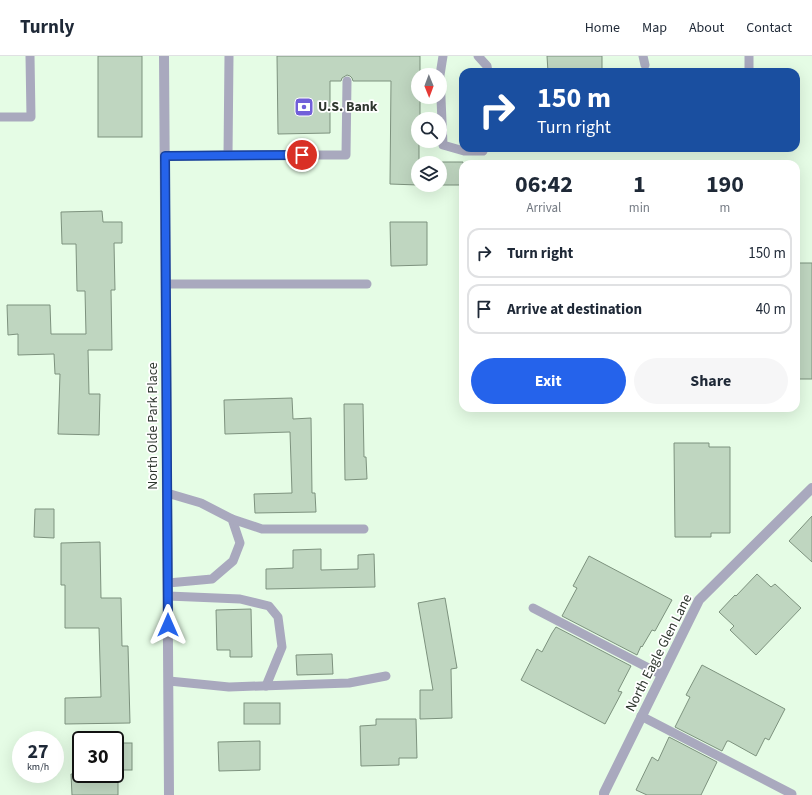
<!DOCTYPE html>
<style>
:root{--surface:#fff;--page:#f6f6f7;--text:#1f2937;--muted:#747a83;--line:#e0e1e3;--accent:#2563eb}
body{margin:0;font-family:"Source Sans 3",sans-serif;background:var(--page);color:var(--text);height:100vh;display:flex;flex-direction:column;font-size:15px;white-space:nowrap}
*{box-sizing:border-box;margin:0}
p{font-size:13px;color:var(--muted)}
.icon{flex:none;width:22px;height:22px;fill:none;stroke:currentColor;stroke-width:2;stroke-linecap:round;stroke-linejoin:round}
.map{position:relative;flex:1;overflow:hidden}
.sheet{position:absolute;left:459px;top:104px;width:341px;height:252px;display:flex;flex-direction:column;background:var(--surface);border-radius:12px;box-shadow:0 4px 16px #0002}
.sheet>*{flex:none}
.banner{position:absolute;left:459px;top:12px;width:341px;height:84px;border-radius:12px;box-shadow:0 4px 16px #0002;background:#1a4fa0;color:#fff;overflow:hidden}
.needle{width:26px;rotate:179deg}
.fabs{position:absolute;left:411px;top:12px;display:grid;gap:8px}
.fabs a{display:grid;place-items:center;width:36px;height:36px;border-radius:50%;background:var(--surface);box-shadow:0 4px 16px #0002;font-size:20px}
.speed{position:absolute;left:12px;top:675px;display:flex;gap:8px;font-size:20px;font-weight:700;text-align:center}
.speed>*{display:grid;place-content:center;width:52px;height:52px;border-radius:50%;background:var(--surface);box-shadow:0 4px 16px #0002;line-height:1}
.speed small{font-size:10px;font-weight:400}
.speed .limit{border:2px solid #111;border-radius:6px;background:#fff;color:#111}
.pin{position:absolute;display:grid;place-items:center;width:34px;height:34px;color:#fff;margin:-17px;border:2px solid #fff;border-radius:50%;box-shadow:0 1px 4px #0007}
.me{position:absolute;width:44px;margin:-22px;rotate:0deg;stroke-linejoin:round;filter:drop-shadow(0 0 3px #0008)}
.turn{display:flex;align-items:center;gap:14px;height:84px;padding:0 12px;font-size:18px}
.turn .icon{width:52px;height:52px;stroke-width:2.5}
.turn b{display:block;font-size:28px;line-height:34px}
.eta{display:flex;justify-content:space-evenly;align-items:center;height:68px;text-align:center}
.eta b{font-size:24px;font-weight:700;line-height:28px}
.primary-button{display:flex;gap:8px;margin-top:auto;padding:8px 12px}
.primary-button a{flex:1;height:46px;border-radius:24px;background:var(--accent);color:#fff;font-size:16px;font-weight:700;line-height:46px;text-align:center}
.primary-button a+a{background:var(--page);color:var(--text)}
ul{padding:0;list-style:none}
li{display:flex;align-items:center;gap:12px;height:50px;margin:0 8px 6px;padding:0 4px;border:2px solid var(--line);border-radius:12px}
li div{flex:1}
li b{display:block;font-size:15px}
li em{font-style:normal}
header{display:flex;align-items:center;gap:24px;box-sizing:border-box;height:56px;padding:0 20px;background:var(--surface);border-bottom:1px solid var(--line)}
header strong{font-size:19px}
nav{display:flex;gap:22px;margin-inline-start:auto;font-size:14px}
.map>svg:first-child{display:block}
.building{fill:#bfd6c0;stroke:#7d927e}
.lines{fill:none;stroke-linecap:round;stroke-linejoin:round}
.service{stroke:#a9a9be;stroke-width:9}
.minor{stroke:#a9a9be;stroke-width:10}
.route-casing{stroke:#184099;stroke-width:10}
.route{stroke:#2563eb;stroke-width:7}
.labels{text-anchor:middle;dominant-baseline:central;stroke-width:3.5;stroke-linejoin:round;paint-order:stroke}
.poi-label{font-size:14px;font-weight:bold;fill:#2e372e;stroke:#fff;text-anchor:start}
.street-label{font-size:14px;fill:#2e372e;stroke:#fff}
</style>
<header>
<strong>Turnly</strong>
<nav><a>Home</a><a>Map</a><a>About</a><a>Contact</a></nav>
</header>
<div class="map">
<svg width="812" height="739" viewBox="0 0 812 739">
<rect width="100%" height="100%" fill="#e5fce5"/>
<!-- building -->
<g class="building">
<rect x="98" y="0" width="44" height="81"/>
<polygon points="277,0 420,0 420,19 418,19 418,41 420,41 420,63 418,63 418,85 419,85 419,106 463,106 463,129 432,129 440,129 440,107 418,107 418,129 390,128 391,25 353,25 352,22 350,20 347,19 342,22 341,25 330,25 330,77 278,78"/>
<polygon points="547,0 602,0 602,16 548,16"/>
<polygon points="102,155 103,166 122,166 122,187 114,187 115,234 111,234 112,294 88,294 89,338 100,338 99,379 58,378 60,318 55,318 54,298 18,299 18,278 8,279 7,249 50,249 51,278 86,278 85,235 77,235 76,188 62,188 61,156"/>
<polygon points="390,166 427,166 427,209 391,210"/>
<rect x="796" y="207" width="16" height="116"/>
<polygon points="292,342 293,363 311,362 312,437 315,437 316,456 255,457 254,438 292,437 290,376 225,378 224,344"/>
<polygon points="344,348 363,348 364,401 366,401 367,423 345,424"/>
<polygon points="674,387 709,387 709,391 730,391 730,477 711,477 711,481 675,481"/>
<polygon points="35,453 54,453 54,482 34,481"/>
<polygon points="812,460 812,506 789,485"/>
<polygon points="100,486 101,542 121,542 122,590 128,590 130,667 65,668 65,642 101,641 99,572 65,572 65,529 61,529 61,487"/>
<polygon points="321,493 321,514 358,513 358,499 374,498 375,531 266,533 266,513 293,512 293,494"/>
<polygon points="589,500 672,544 655,575 652,574 642,591 641,590 637,599 562,560 577,532 573,530"/>
<polygon points="757,518 771,531 775,528 801,552 756,599 730,574 734,570 719,556 735,539 736,540"/>
<polygon points="445,542 457,612 451,613 452,662 420,663 420,634 433,634 418,547"/>
<polygon points="251,553 252,601 230,601 230,594 217,594 216,554"/>
<polygon points="556,571 631,610 618,635 622,636 605,668 521,624 537,593 542,596 552,577"/>
<polygon points="332,598 333,618 297,619 296,599"/>
<polygon points="702,609 785,653 769,684 765,682 756,700 729,685 727,685 722,695 675,671 690,641 686,639"/>
<rect x="244" y="647" width="36" height="21"/>
<polygon points="376,663 416,663 417,702 399,702 399,709 361,710 360,670 376,669"/>
<polygon points="669,681 717,706 701,739 647,739 636,734 652,701 658,705"/>
<polygon points="260,685 260,714 219,715 218,686"/>
<rect x="115" y="687" width="17" height="27"/>
<polygon points="71,718 118,718 118,739 72,739"/>
</g>
<g class="lines">
<!-- service -->
<g class="service">
<polyline points="443,0 440,19 443,89 464,95 483,95 484,92"/>
<polyline points="478,0 487,10 488,16"/>
<polyline points="643,0 645,9"/>
<polyline points="749,0 749,12"/>
<polyline points="0,61 31,61 30,0"/>
<polyline points="228,99 229,0"/>
<polyline points="165,100 228,99 346,99 347,25"/>
<polyline points="166,228 367,228"/>
<polyline points="167,437 201,447 232,463 240,487 233,505 212,523 168,527"/>
<polyline points="232,463 262,473 364,473"/>
<polyline points="168,540 240,543 269,550 278,561 282,591 266,630"/>
<polyline points="533,552 662,619"/>
<polyline points="169,625 229,631 349,627 386,620"/>
<polyline points="641,660 792,738"/>
</g>
<!-- minor -->
<g class="minor">
<polyline points="164,0 169,739"/>
<polyline points="604,739 604,737 699,544 812,432"/>
</g>
</g>
<g class="lines">
<!-- route casing -->
<g class="route-casing">
<polyline id="route" points="168,569 165,100 302,99"/>
</g>
<!-- route -->
<use href="#route" class="route"/>
</g>
<!-- icons -->
<defs>
<g id="bank-square" transform="scale(1)"><rect x="-9" y="-9" width="18" height="18" rx="4" fill="#715fd9" stroke="#fff"/><path d="M-6-4H6V4H-6ZM0-2.3a2.3 2.3 0 1 0 0 4.6a2.3 2.3 0 1 0 0-4.6Z" fill="#fff"/></g>
</defs>
<g fill-rule="evenodd">
<use href="#bank-square" x="304" y="51"/>
</g>
<g class="labels">
<!-- poi labels -->
<g class="poi-label">
<text x="318" y="51">U.S. Bank</text>
</g>
<!-- street labels -->
<g class="street-label">
<text transform="translate(153 370) rotate(-90)">North Olde Park Place</text>
<text transform="translate(659 597) rotate(-63)">North Eagle Glen Lane</text>
</g>
</g>
</svg>
<div class="fabs">
<a><svg class="needle" viewBox="-14 -14 28 28"><path d="M0-13l5 13h-10z" fill="#e53935"/><path d="M0 13l5-13h-10z" fill="#747a83"/></svg></a>
<a><svg class="icon" aria-label="search" viewBox="0 0 24 24"><circle cx="10" cy="10" r="6"/><path d="M15 15l6 6"/></svg></a>
<a><svg class="icon" aria-label="layers" viewBox="0 0 24 24"><path d="M12 4l9 5-9 5-9-5zM3 14l9 5 9-5"/></svg></a>
</div>
<div class="speed"><div>27<small>km/h</small></div><div class="limit">30</div></div>
<div class="pin" style="left:302px;top:99px;background:#d93025"><svg class="icon" aria-label="arrive" viewBox="0 0 24 24"><path d="M6 21V4h12l-3 4 3 4H6"/></svg></div>
<svg class="me" style="left:168px;top:569px" viewBox="-20 -20 40 40"><path d="M0-17L14 15 0 8-14 15z" fill="#2563eb" stroke="#fff" stroke-width="4"/></svg>
<div class="banner">
<div class="turn"><svg class="icon" aria-label="right" viewBox="0 0 24 24"><path d="M7 20v-9h11M14 6l5 5-5 5"/></svg><div><b>150 m</b>Turn right</div></div>
</div>
<section class="sheet">
<div class="eta">
<div><b>06:42</b><p>Arrival</p></div>
<div><b>1</b><p>min</p></div>
<div><b>190</b><p>m</p></div>
</div>
<ul>
<li><svg class="icon" aria-label="right" viewBox="0 0 24 24"><path d="M7 20v-9h11M14 6l5 5-5 5"/></svg><div><b>Turn right</b></div><em>150 m</em></li>
<li><svg class="icon" aria-label="arrive" viewBox="0 0 24 24"><path d="M6 21V4h12l-3 4 3 4H6"/></svg><div><b>Arrive at destination</b></div><em>40 m</em></li>
</ul>
<div class="primary-button"><a>Exit</a><a>Share</a></div>
</section>
</div>
